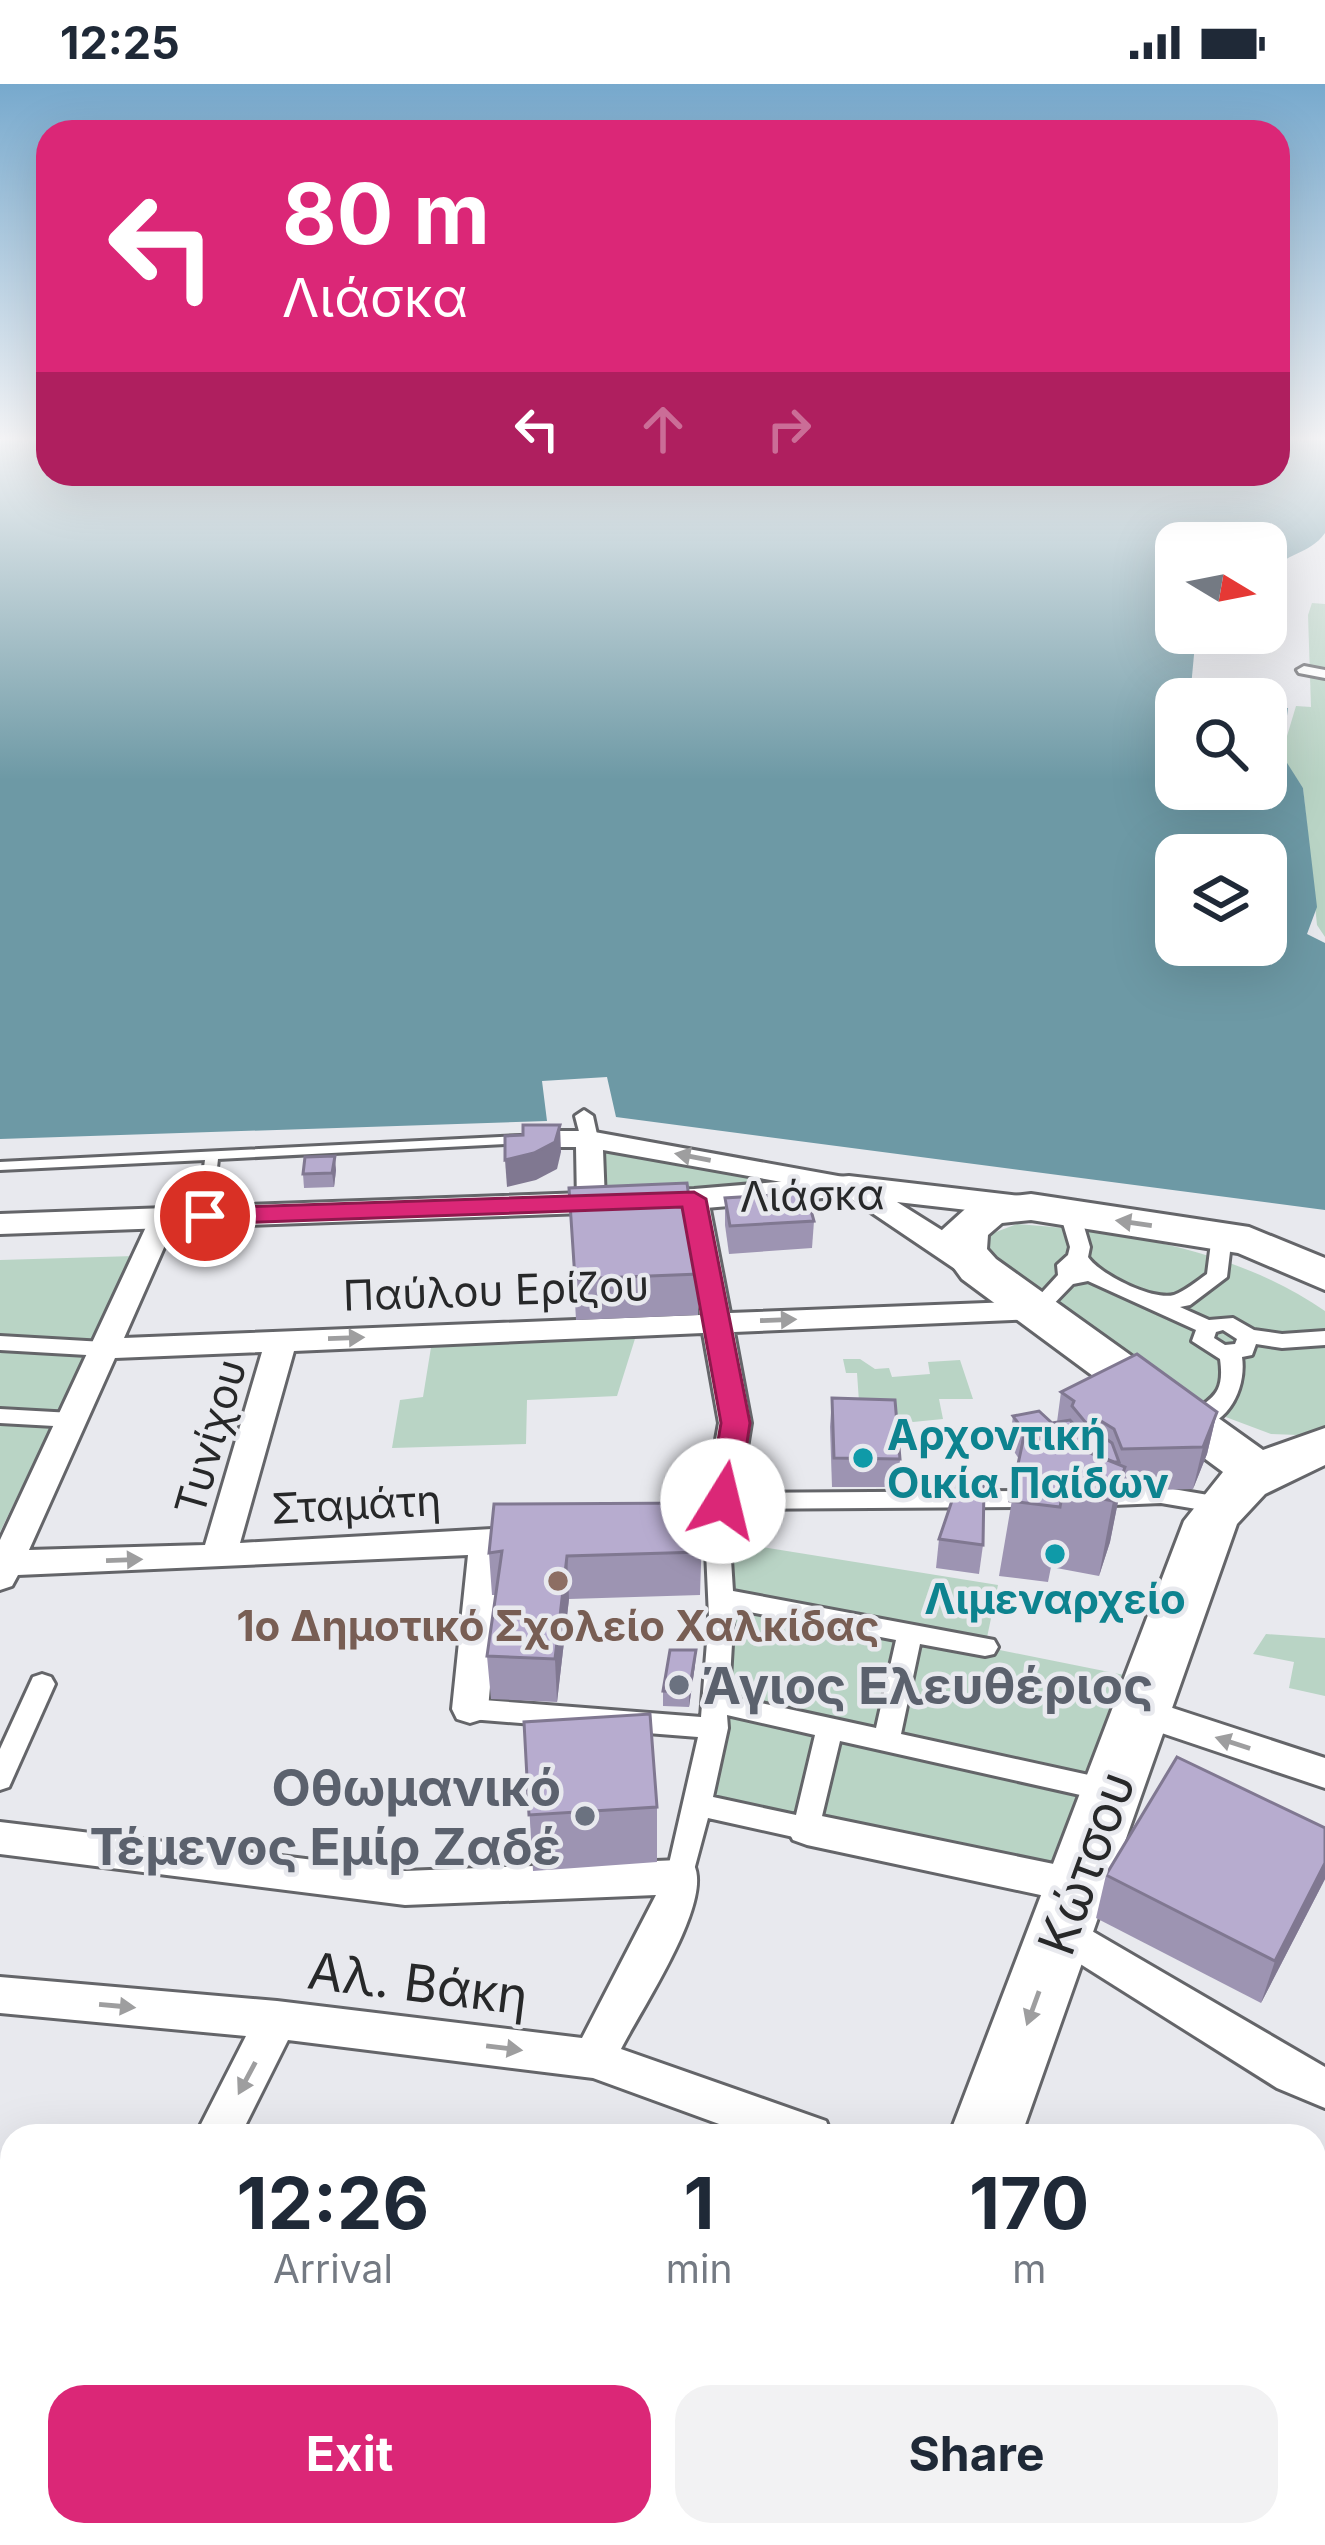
<!DOCTYPE html>
<meta charset="utf-8">
<style>
:root{--surface:#fff;--page:#f2f2f3;--text:#1f2937;--muted:#747a83;--accent:#db2777}
body{margin:0;font-family:Inter,sans-serif;background:var(--page);color:var(--text);height:100vh;display:flex;flex-direction:column;font-size:45px;white-space:nowrap}
*{box-sizing:border-box;margin:0}
p{font-size:39px;color:var(--muted)}
.icon{flex:none;width:66px;height:66px;fill:none;stroke:currentColor;stroke-width:2;stroke-linecap:round;stroke-linejoin:round}
.map{position:relative;flex:1;overflow:hidden}
.drawer{position:absolute;left:0px;top:2040px;width:1326px;height:423px;display:flex;flex-direction:column;background:var(--surface);border-radius:36px 36px 0 0;box-shadow:0 12px 48px #0002}
.drawer>*{flex:none}
.banner{position:absolute;left:36px;top:36px;width:1254px;height:366px;border-radius:36px;box-shadow:0 12px 48px #0002;background:#db2777;color:#fff;overflow:hidden}
.needle{width:78px;rotate:100deg}
.controls{position:absolute;left:1155px;top:438px;display:grid;gap:24px}
.controls a{display:grid;place-items:center;width:132px;height:132px;border-radius:24px;background:var(--surface);box-shadow:0 12px 48px #0002;font-size:60px}
.pin{position:absolute;display:grid;place-items:center;width:102px;height:102px;color:#fff;margin:-51px;border:6px solid #fff;border-radius:50%;box-shadow:0 3px 12px #0007}
.me{position:absolute;width:132px;margin:-66px;rotate:9deg;stroke-linejoin:round;filter:drop-shadow(0 0 9px #0008)}
.turn{display:flex;align-items:center;gap:42px;height:252px;padding:0 48px;font-size:54px}
.turn .icon{width:156px;height:156px;stroke-width:2.5}
.turn b{display:block;font-size:84px;line-height:102px}
.lanes{display:flex;align-items:center;height:114px;padding:0 48px;background:#0003;justify-content:center;gap:60px;direction:ltr}
.lanes .off{opacity:.35}
.eta{display:flex;justify-content:space-evenly;align-items:center;height:204px;text-align:center}
.eta b{font-size:72px;font-weight:700;line-height:84px}
.cta{display:flex;gap:24px;margin-top:auto;padding:24px 48px}
.cta a{flex:1;height:138px;border-radius:36px;background:var(--accent);color:#fff;font-size:48px;font-weight:700;line-height:138px;text-align:center}
.cta a+a{background:var(--page);color:var(--text)}
.status{display:flex;justify-content:space-between;align-items:center;height:84px;padding:0 60px;background:var(--surface);direction:ltr}
.status svg{height:33px;fill:currentColor}
.map>svg:first-child{display:block}
.green{fill:#b9d4c5}
.water{fill:#6d99a5;fill-rule:evenodd}
.lines{fill:none;stroke-linecap:round;stroke-linejoin:round}
.service-casing{stroke:#646569;stroke-width:6}
.pedestrian-casing{stroke:#646569;stroke-width:6}
.minor-casing{stroke:#646569;stroke-width:6}
.tertiary-casing{stroke:#646569;stroke-width:6}
.primary-casing{stroke:#646569;stroke-width:6}
.service{fill:#fff;fill-rule:evenodd}
.pedestrian{fill:#fff;fill-rule:evenodd}
.minor{fill:#fff;fill-rule:evenodd}
.tertiary{fill:#fff;fill-rule:evenodd}
.primary{fill:#fff;fill-rule:evenodd}
.wall{fill:#9d94b2}
.shaded-wall{fill:#807891}
.building{fill:#b7accf;stroke:#807891;stroke-width:3}
.oneway{fill:#9e9e9f}
.route{fill:#db2777;stroke:#8e194d;stroke-width:3}
.culture-dot{fill:#0f9aa8;stroke:#e8e9ee;stroke-width:4.5}
.education-dot{fill:#8d6e63;stroke:#e8e9ee;stroke-width:4.5}
.worship-dot{fill:#6b7280;stroke:#e8e9ee;stroke-width:4.5}
.labels{text-anchor:middle;dominant-baseline:central;stroke-width:9;stroke-linejoin:round;paint-order:stroke}
.street-label{font-size:42px;fill:#272829;stroke:#e8e9ee}
.culture-label{font-size:42px;font-weight:bold;fill:#0d838f;stroke:#e8e9ee;text-anchor:start}
.education-label{font-size:42px;font-weight:bold;fill:#785e54;stroke:#e8e9ee}
.near-worship-label{font-size:51px;font-weight:bold;fill:#5b616d;stroke:#e8e9ee;text-anchor:start}
.near-street-label{font-size:51px;fill:#272829;stroke:#e8e9ee}
</style>
<div class="status"><b>12:25</b><svg viewBox="0 0 49 12"><path d="M0 12V9h3v3zM5 12V6h3v6zM10 12V3h3v9zM15 12V0h3v12zM26 1h20v11H26zM47 4h2v5h-2z"/></svg></div>
<div class="map">
<svg width="1325" height="2461" viewBox="0 0 1325 2461">
<rect width="100%" height="100%" fill="#e8e9ee"/>
<!-- green -->
<g class="green">
<polygon points="1312,519 1325,520 1325,853 1317,841 1303,704 1281,672 1296,622 1311,623 1308,531"/>
<polygon points="589,1055 769,1087 759,1110 591,1118"/>
<path d="M1017 1140C1126 1148 1234 1165 1325 1227V1352L1271 1350 1223 1332 996 1183 983 1161 988 1151Z"/>
<polygon points="134,1172 0,1448 0,1176"/>
<polygon points="639,1242 617,1312 527,1316 526,1360 392,1364 400,1316 423,1313 433,1251"/>
<polygon points="843,1275 860,1275 875,1285 889,1284 892,1293 930,1290 928,1278 960,1276 973,1315 939,1315 943,1335 883,1341 860,1332 857,1289 846,1289"/>
<polygon points="719,1456 998,1501 985,1563 1154,1597 1078,1802 699,1721"/>
<polygon points="1266,1550 1325,1554 1325,1612 1289,1604 1294,1578 1253,1570"/>
</g>
<!-- water -->
<path class="water" d="M0 352H48V390H1278V352H1325V449C1307 474 1282 465 1266 499V459H1176V549H1196L1190 614 1193 615H1176V705H1266V622L1288 624 1282 671 1303 704 1317 823 1307 850 1325 859V1126L616 1033 607 993 542 997 547 1037 0 1055ZM1176 771H1266V861H1176Z"/>
<g class="lines">
<!-- service casing -->
<g class="service-casing">
<polygon id="service" points="520,1052 525,1053 527,1056 525,1059 218,1075 213,1119 206,1123 199,1119 205,1076 0,1086 0,1078"/>
</g>
<!-- pedestrian casing -->
<g class="pedestrian-casing">
<g id="pedestrian">
<polygon points="1304,582 1325,586 1325,594 1299,589 1297,586"/>
<polygon points="584,1026 593,1032 598,1055 596,1059 582,1059 575,1032"/>
<path d="M1070 1123 1080 1129 1090 1163 1088 1173C1099 1190 1153 1217 1174 1211 1185 1207 1197 1197 1207 1190L1212 1151 1215 1147H1229L1232 1151 1227 1193 1190 1221 1180 1223 1209 1236 1233 1234 1254 1246 1282 1250 1325 1247V1261L1282 1264 1256 1260 1252 1271 1242 1273C1247 1306 1225 1349 1186 1343L1183 1338C1206 1313 1226 1317 1220 1275L1192 1257 1196 1246 1088 1197 1073 1200 1043 1231 1036 1233 1026 1226 1058 1191 1057 1181 1068 1171 1070 1163 1060 1129ZM1223 1246 1237 1255 1235 1260 1225 1261 1214 1254 1216 1248Z"/>
<polygon points="0,1252 104,1258 115,1265 104,1272 0,1266"/>
<polygon points="0,1325 72,1329 83,1336 72,1343 0,1339"/>
<polygon points="1161,1403 1220,1413 1228,1415 1232,1421 1228,1427 1220,1429 1161,1419 1090,1422 1082,1420 1078,1414 1082,1408 1090,1406"/>
<polygon points="1034,1407 1042,1409 1046,1415 1042,1421 1034,1423 723,1425 715,1423 711,1417 715,1411 723,1409"/>
<path d="M717 1436 725 1438 729 1444 733 1507 994 1556 998 1563 994 1570 985 1572 920 1560 901 1650 1107 1695 1116 1698 1120 1706 1116 1714 1107 1717 840 1657 817 1753 807 1756 708 1734 690 1801 680 1805 670 1801 666 1793 698 1653 470 1635 461 1632 457 1625 461 1618 470 1615 701 1633 709 1533 705 1444 709 1438ZM734 1525 896 1556 876 1644 729 1612ZM727 1631 815 1651 796 1731 713 1713 728 1644Z"/>
<polygon points="42,1590 51,1593 55,1600 9,1703 0,1706 0,1665 33,1593"/>
</g>
</g>
<!-- minor casing -->
<g class="minor-casing">
<g id="minor">
<polygon points="553,1047 589,1047 849,1094 863,1102 849,1110 603,1066 605,1118 591,1126 577,1118 576,1063 553,1063 540,1055"/>
<path d="M694 1107 708 1115 730 1229 1036 1217 1051 1226 1036 1235 734 1248 751 1339 734 1444 729 1452C707 1459 675 1462 653 1455L648 1447 653 1439 702 1433 719 1339 703 1249 294 1267 240 1459 527 1443 539 1446 544 1455 539 1464 502 1469 488 1625 483 1635 470 1639 457 1635 452 1625 468 1471 18 1491 12 1502 0 1506V1456L153 1128H173L177 1134 124 1254 700 1231 680 1115ZM262 1268 205 1461 29 1466 115 1274Z"/>
<polygon points="1142,1614 1325,1674 1325,1704 1129,1638 1123,1628 1129,1618"/>
<polygon points="807,1729 1078,1785 1092,1790 1098,1802 1092,1814 1078,1819 807,1761 793,1756 787,1745 793,1734"/>
<path d="M0 1738 405 1787 680 1776 694 1781C713 1819 640 1927 621 1965L826 2037 832 2052H752L593 1994 288 1956 240 2052H195L246 1952 0 1929V1893L277 1917 582 1954 656 1811 405 1821 0 1770Z"/>
<polygon points="1061,1829 1325,1983 1325,2024 1277,2004 1047,1859 1041,1847 1047,1835"/>
<polygon points="1314,2202 1325,2206 1325,2254 1314,2250"/>
<polygon points="12,2411 12,2451 32,2451 27,2461 0,2461 0,2416"/>
<polygon points="1314,2435 1321,2461 1269,2461 1269,2451 1314,2451"/>
</g>
</g>
<!-- tertiary casing -->
<g class="tertiary-casing">
<polygon id="tertiary" points="849,1092 1021,1112 1038,1122 1021,1132 897,1118 991,1177 997,1185 991,1193 967,1193 847,1112 694,1125 0,1150 0,1130 694,1105"/>
</g>
<!-- primary casing -->
<g class="primary-casing">
<g id="primary">
<polygon points="1031,1110 1249,1143 1325,1174 1325,1206 1238,1169 1031,1136 1002,1139 988,1151 987,1165 996,1175 1263,1366 1325,1344 1325,1381 1265,1410 1237,1440 1021,2052 949,2052 1184,1437 1223,1388 962,1195 941,1166 942,1146 974,1117"/>
<polygon points="790,2451 872,2451 868,2461 786,2461"/>
</g>
</g>
<!-- service -->
<use href="#service" class="service"/>
<!-- pedestrian -->
<use href="#pedestrian" class="pedestrian"/>
<!-- minor -->
<use href="#minor" class="minor"/>
<!-- tertiary -->
<use href="#tertiary" class="tertiary"/>
<!-- primary -->
<use href="#primary" class="primary"/>
</g>
<!-- wall -->
<g class="wall">
<polygon points="336,1086 334,1103 304,1104 303,1090"/>
<polygon points="569,1104 699,1190 698,1231 576,1236"/>
<polygon points="725,1114 814,1137 812,1164 729,1170 725,1141"/>
<polygon points="1061,1308 1217,1328 1207,1370 1193,1405 1120,1407 1110,1458 1099,1492 1051,1483 1048,1498 999,1492 1019,1375 1009,1360 1013,1332 1052,1339 1057,1338"/>
<polygon points="832,1314 900,1375 898,1403 832,1403 830,1343"/>
<polygon points="703,1419 700,1511 569,1515 557,1618 491,1615 487,1572 496,1511 492,1511 489,1469"/>
<polygon points="939,1455 983,1461 979,1490 936,1484"/>
<polygon points="696,1566 695,1581 689,1623 663,1622 663,1607"/>
<polygon points="524,1638 657,1723 657,1778 533,1787"/>
<polygon points="1325,1779 1325,1795 1261,1919 1096,1834 1106,1791"/>
<polygon points="1109,2451 1293,2451 1293,2452 1289,2461 1114,2461 1109,2460"/>
</g>
<!-- shaded-wall -->
<g class="shaded-wall">
<polygon points="560,1041 561,1068 557,1085 536,1096 507,1103 505,1076"/>
<polygon points="335,1072 336,1086 334,1103 332,1089"/>
<polygon points="1217,1328 1207,1370 1193,1405 1203,1363"/>
<polygon points="1035,1342 1031,1371 1019,1375 1023,1346"/>
<polygon points="1125,1383 1110,1458 1099,1492 1113,1417"/>
<polygon points="567,1472 569,1515 557,1618 555,1575"/>
<polygon points="696,1566 695,1581 689,1623 689,1608"/>
<polygon points="1325,1779 1325,1795 1261,1919 1275,1877"/>
</g>
<!-- building -->
<g class="building">
<polygon points="523,1041 560,1041 555,1058 534,1069 505,1076 505,1052 523,1051"/>
<polygon points="335,1072 332,1089 303,1090 305,1073"/>
<polygon points="687,1099 699,1190 575,1195 569,1104"/>
<polygon points="806,1109 814,1137 730,1142 725,1114"/>
<polygon points="1137,1270 1217,1328 1203,1363 1122,1365 1114,1345 1101,1337 1086,1339 1072,1322 1074,1317 1061,1308"/>
<polygon points="832,1314 895,1316 900,1375 834,1374"/>
<polygon points="1039,1327 1052,1339 1070,1336 1084,1352 1099,1350 1112,1359 1119,1378 1114,1378 1068,1360 1044,1358 1054,1354 1035,1342 1023,1346 1013,1332"/>
<polygon points="1023,1357 1068,1360 1125,1383 1113,1417 1063,1407 1060,1423 1010,1417"/>
<polygon points="958,1399 984,1402 983,1461 939,1455"/>
<polygon points="703,1419 701,1468 567,1472 555,1575 487,1572 502,1467 489,1469 494,1420"/>
<polygon points="670,1566 696,1566 689,1608 663,1607"/>
<polygon points="650,1630 657,1723 529,1731 524,1638"/>
<polygon points="1177,1673 1325,1744 1325,1779 1275,1877 1106,1791"/>
</g>
<!-- one-way arrows -->
<defs><path id="oneway-solid" d="M-6-.8H1V-3.2L6.5 0L1 3.2V.8H-6Z" transform="scale(3)"/></defs>
<g class="oneway">
<use href="#oneway-solid" transform="translate(693 1073) rotate(-169)"/>
<use href="#oneway-solid" transform="translate(1134 1139) rotate(-172)"/>
<use href="#oneway-solid" transform="translate(778 1236) rotate(-2)"/>
<use href="#oneway-solid" transform="translate(346 1254) rotate(-2)"/>
<use href="#oneway-solid" transform="translate(124 1476) rotate(-2)"/>
<use href="#oneway-solid" transform="translate(1233 1659) rotate(-162)"/>
<use href="#oneway-solid" transform="translate(117 1922) rotate(5)"/>
<use href="#oneway-solid" transform="translate(1033 1924) rotate(110)"/>
<use href="#oneway-solid" transform="translate(504 1964) rotate(7)"/>
<use href="#oneway-solid" transform="translate(247 1994) rotate(118)"/>
</g>
<!-- sky -->
<linearGradient id="sky" x2="0" y2="1"><stop stop-color="#77a9cd"/><stop offset="0.51" stop-color="#f5f5f7"/><stop offset="1" stop-color="#f5f5f7" stop-opacity="0"/></linearGradient>
<rect width="1325" height="696" fill="url(#sky)"/>
<!-- route -->
<polygon class="route" points="694,1108 706,1115 750,1339 738,1417 723,1427 708,1417 721,1339 682,1123 205,1140 192,1132 205,1124"/>
<!-- markers -->
<g class="culture-dot">
<circle cx="863" cy="1374" r="12"/>
<circle cx="1055" cy="1470" r="12"/>
</g>
<circle class="education-dot" cx="558" cy="1497" r="12"/>
<g class="worship-dot">
<circle cx="679" cy="1601" r="12"/>
<circle cx="585" cy="1732" r="12"/>
</g>
<g class="labels">
<!-- street labels -->
<g class="street-label">
<text transform="translate(812 1111) rotate(-1)">Λιάσκα</text>
<text transform="translate(496 1206) rotate(-2)">Παύλου Ερίζου</text>
<text transform="translate(210 1353) rotate(-74)">Τυνίχου</text>
<text transform="translate(356 1420) rotate(-3)">Σταμάτη</text>
</g>
<!-- culture labels -->
<g class="culture-label">
<text x="887" y="1350">Αρχοντική<tspan x="887" dy="48">Οικία Παίδων</tspan></text>
<text x="1055" y="1514" text-anchor="middle">Λιμεναρχείο</text>
</g>
<!-- education labels -->
<g class="education-label">
<text x="558" y="1541">1ο Δημοτικό Σχολείο Χαλκίδας</text>
</g>
<!-- near-worship labels -->
<g class="near-worship-label">
<text x="703" y="1601">Άγιος Ελευθέριος</text>
<text x="561" y="1703" text-anchor="end">Οθωμανικό<tspan x="561" dy="59">Τέμενος Εμίρ Ζαδέ</tspan></text>
</g>
<!-- near-street labels -->
<g class="near-street-label">
<text transform="translate(1086 1779) rotate(-70)">Κώτσου</text>
<text transform="translate(418 1899) rotate(7)">Αλ. Βάκη</text>
</g>
</g>
</svg>
<div class="controls">
<a><svg class="needle" viewBox="-14 -14 28 28"><path d="M0-13l5 13h-10z" fill="#e53935"/><path d="M0 13l5-13h-10z" fill="#747a83"/></svg></a>
<a><svg class="icon" aria-label="search" viewBox="0 0 24 24"><circle cx="10" cy="10" r="6"/><path d="M15 15l6 6"/></svg></a>
<a><svg class="icon" aria-label="layers" viewBox="0 0 24 24"><path d="M12 4l9 5-9 5-9-5zM3 14l9 5 9-5"/></svg></a>
</div>
<div class="pin" style="left:205px;top:1132px;background:#d93025"><svg class="icon" aria-label="arrive" viewBox="0 0 24 24"><path d="M6 21V4h12l-3 4 3 4H6"/></svg></div>
<svg class="me" style="left:723px;top:1417px" viewBox="-20 -20 40 40"><circle r="19" fill="#fff"/><path d="M0-13L10 11 0 6-10 11z" fill="#db2777"/></svg>
<div class="banner">
<div class="turn"><svg class="icon" aria-label="left" viewBox="0 0 24 24"><path d="M17 20v-9H6M10 6l-5 5 5 5"/></svg><div><b>80 m</b>Λιάσκα</div></div>
<div class="lanes"><svg class="icon" aria-label="left" viewBox="0 0 24 24"><path d="M17 20v-9H6M10 6l-5 5 5 5"/></svg><svg class="icon off" aria-label="ahead" viewBox="0 0 24 24"><path d="M12 20V5M6 11l6-6 6 6"/></svg><svg class="icon off" aria-label="right" viewBox="0 0 24 24"><path d="M7 20v-9h11M14 6l5 5-5 5"/></svg></div>
</div>
<section class="drawer">
<div class="eta">
<div><b>12:26</b><p>Arrival</p></div>
<div><b>1</b><p>min</p></div>
<div><b>170</b><p>m</p></div>
</div>
<div class="cta"><a>Exit</a><a>Share</a></div>
</section>
</div>
